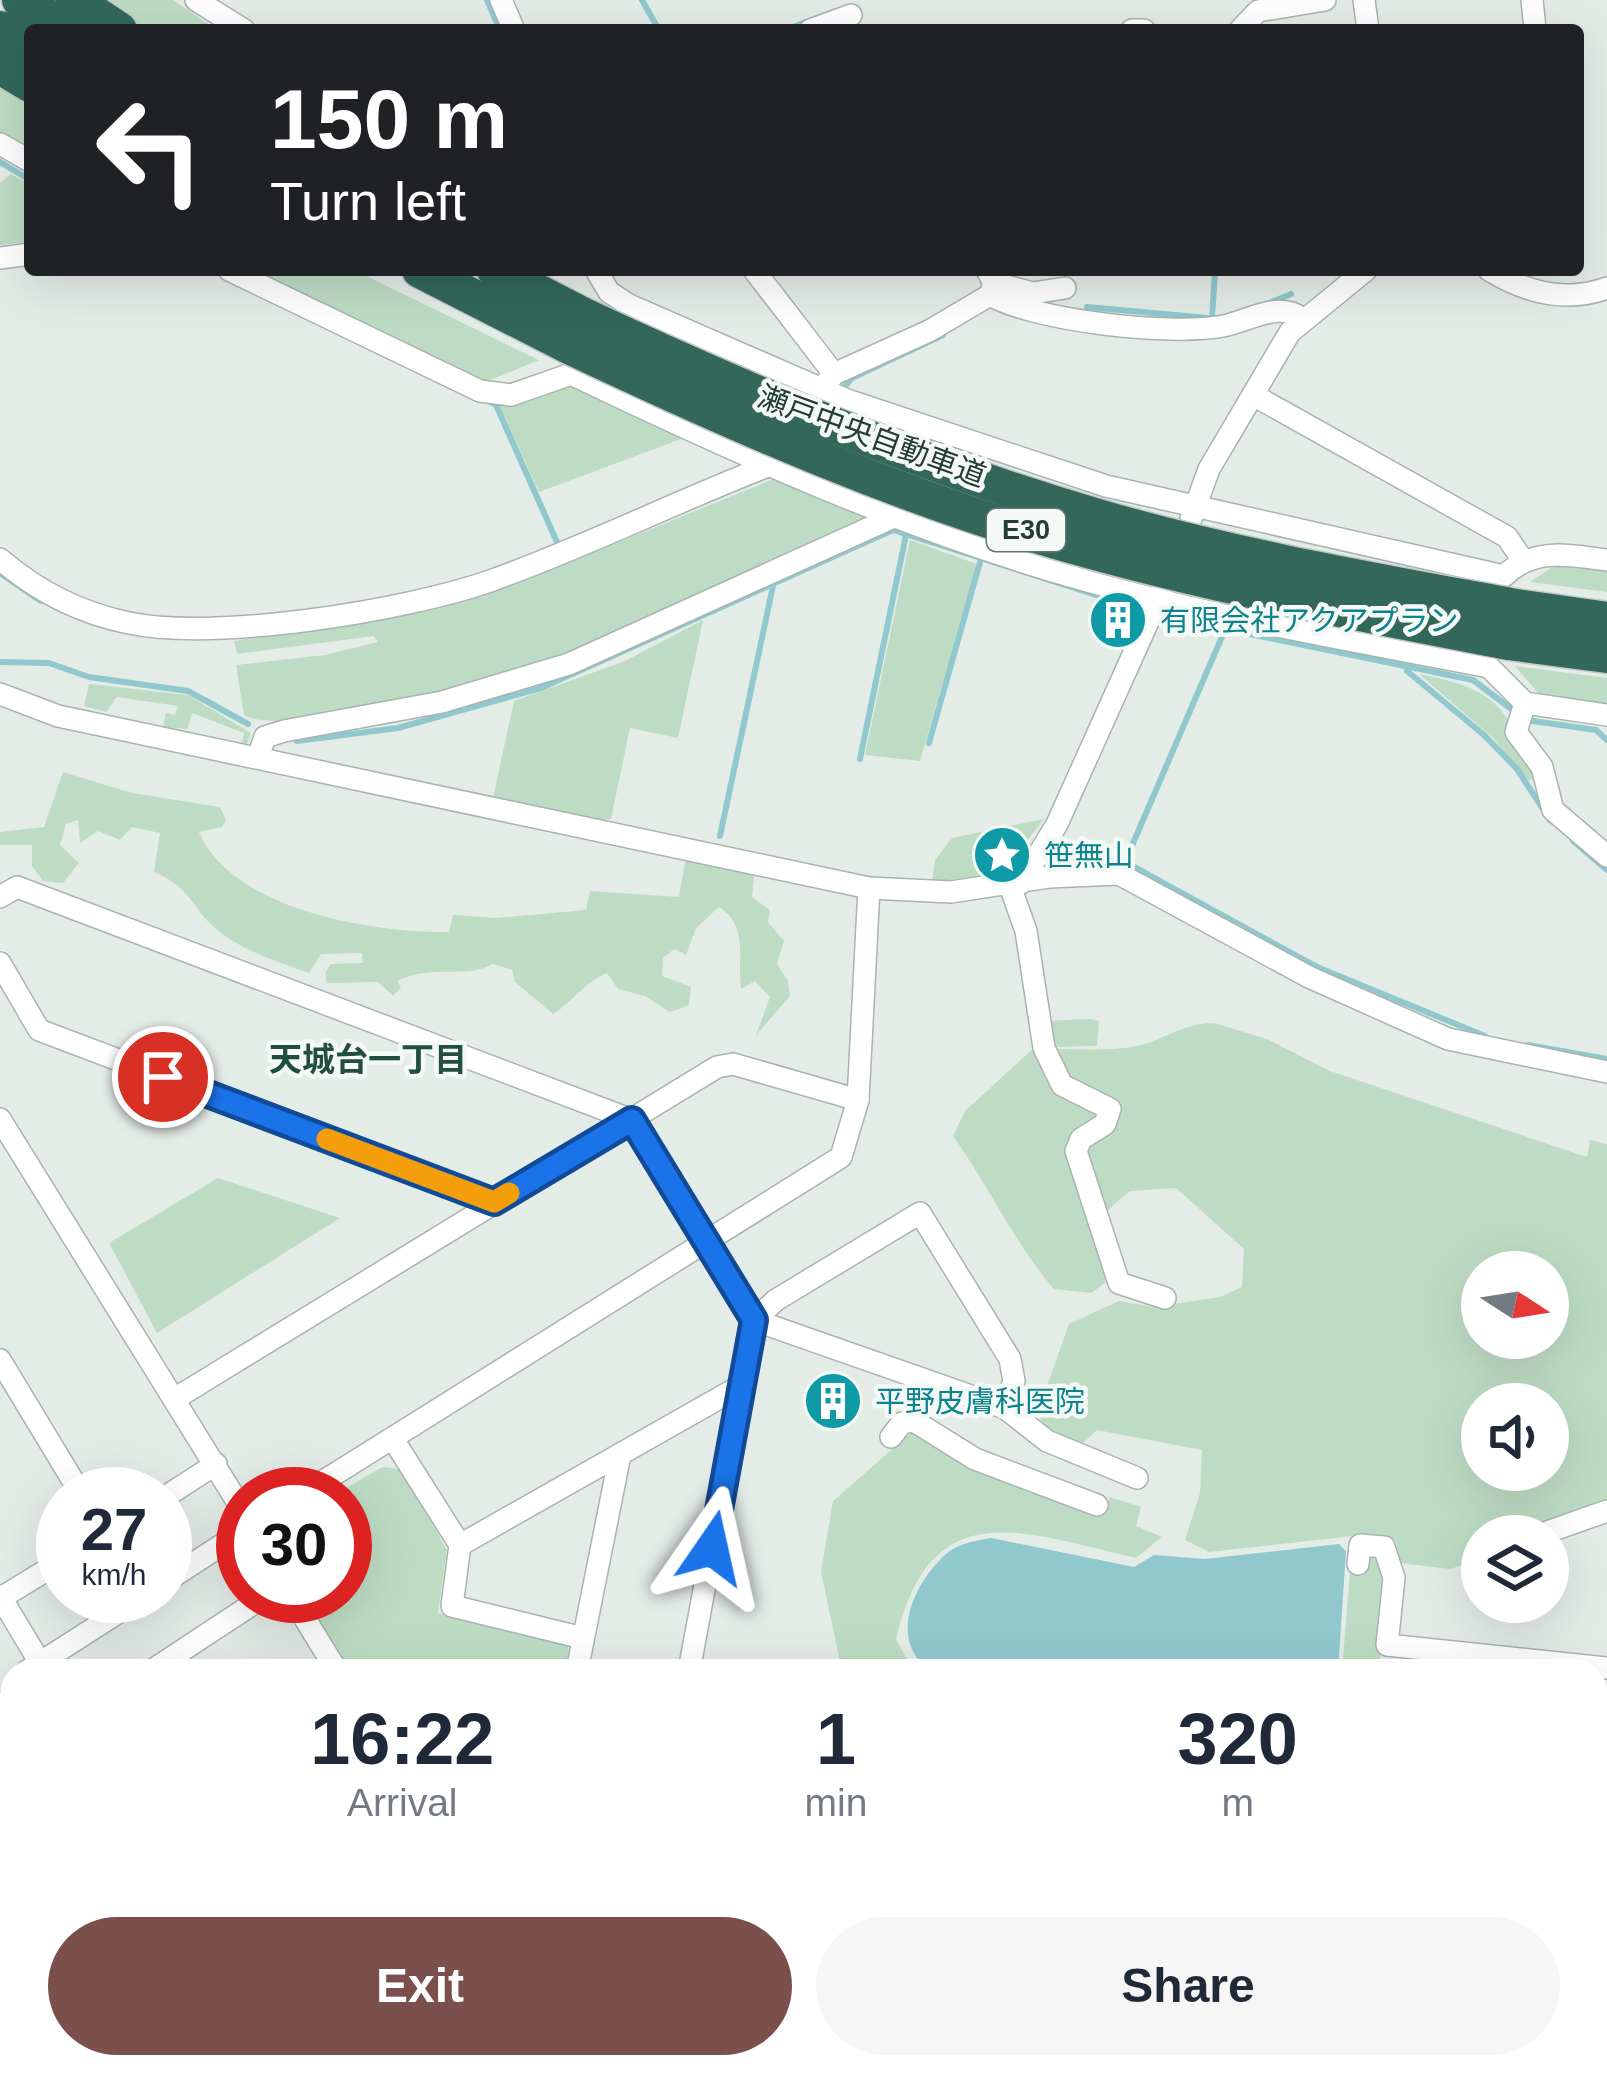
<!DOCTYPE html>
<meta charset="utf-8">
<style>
:root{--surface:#fff;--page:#f6f6f7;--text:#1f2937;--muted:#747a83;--accent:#7a4f4c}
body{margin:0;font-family:Arial,"Noto Sans JP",sans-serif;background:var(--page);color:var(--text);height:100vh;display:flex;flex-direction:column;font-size:45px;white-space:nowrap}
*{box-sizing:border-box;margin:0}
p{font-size:39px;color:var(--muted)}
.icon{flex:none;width:66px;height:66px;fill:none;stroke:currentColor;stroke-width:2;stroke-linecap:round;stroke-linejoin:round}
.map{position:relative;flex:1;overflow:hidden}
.drawer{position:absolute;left:0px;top:1659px;width:1608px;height:420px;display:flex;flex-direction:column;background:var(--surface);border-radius:36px 36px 0 0;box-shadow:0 12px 48px #0002}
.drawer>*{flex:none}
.guide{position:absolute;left:24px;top:24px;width:1560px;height:252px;border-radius:12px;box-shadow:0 12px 48px #0002;background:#202124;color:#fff;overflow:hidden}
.needle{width:78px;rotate:102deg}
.buttons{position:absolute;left:1461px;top:1251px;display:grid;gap:24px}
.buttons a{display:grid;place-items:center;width:108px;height:108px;border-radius:50%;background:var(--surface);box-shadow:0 12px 48px #0002;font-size:60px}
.speed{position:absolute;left:36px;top:1467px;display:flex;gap:24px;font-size:60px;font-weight:700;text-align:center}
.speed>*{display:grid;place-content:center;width:156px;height:156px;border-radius:50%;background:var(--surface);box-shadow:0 12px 48px #0002;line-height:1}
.speed small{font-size:30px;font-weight:400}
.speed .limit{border:18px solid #d22;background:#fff;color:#111}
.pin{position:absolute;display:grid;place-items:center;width:102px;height:102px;color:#fff;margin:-51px;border:6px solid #fff;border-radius:50%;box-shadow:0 3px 12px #0007}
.me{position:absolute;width:132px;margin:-66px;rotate:11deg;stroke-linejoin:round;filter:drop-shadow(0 0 9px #0008)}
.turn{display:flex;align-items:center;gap:42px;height:252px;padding:0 48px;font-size:54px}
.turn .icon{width:156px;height:156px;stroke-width:2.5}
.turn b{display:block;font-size:84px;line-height:102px}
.eta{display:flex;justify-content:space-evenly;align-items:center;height:204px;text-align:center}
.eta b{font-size:72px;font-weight:600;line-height:84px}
.action{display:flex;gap:24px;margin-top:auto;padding:24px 48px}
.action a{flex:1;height:138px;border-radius:72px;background:var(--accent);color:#fff;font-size:48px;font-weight:600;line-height:138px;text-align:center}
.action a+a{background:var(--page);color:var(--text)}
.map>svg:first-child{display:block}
.green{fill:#bedcc4;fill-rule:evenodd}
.water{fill:#90c8ce}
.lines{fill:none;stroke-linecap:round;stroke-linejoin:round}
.stream{stroke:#90c8ce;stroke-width:6}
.street-casing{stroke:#a7b4af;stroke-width:24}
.highway-casing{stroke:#c2c9c6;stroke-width:39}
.street{stroke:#fff;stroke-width:21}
.highway{stroke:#326759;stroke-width:36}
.highway-bridge-casing{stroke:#c2c9c6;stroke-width:39;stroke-linecap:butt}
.highway-bridge{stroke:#326759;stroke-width:36}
.route-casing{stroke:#114b97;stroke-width:30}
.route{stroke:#1a73e8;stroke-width:21}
.slow{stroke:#f59e0b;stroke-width:21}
.labels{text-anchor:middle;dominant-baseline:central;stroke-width:9;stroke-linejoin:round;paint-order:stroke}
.shield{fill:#f4f9f6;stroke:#62756f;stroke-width:3}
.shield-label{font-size:27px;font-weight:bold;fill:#243d35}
.street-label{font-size:30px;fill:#243d35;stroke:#f4f9f6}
.culture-label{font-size:30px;fill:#0d838f;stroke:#f4f9f6;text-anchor:start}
.neighbourhood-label{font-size:33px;font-weight:bold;fill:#214e40;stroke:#f4f9f6}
</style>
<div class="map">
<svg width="1607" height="2079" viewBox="0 0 1607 2079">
<rect width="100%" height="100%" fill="#e4ece8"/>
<!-- green -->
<g class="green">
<polygon points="94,0 173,0 217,30 141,30"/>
<polygon points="0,84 30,102 30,153 0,135"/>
<polygon points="11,174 30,185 30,242 0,245 0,183"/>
<polygon points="256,270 354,270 539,360 483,383"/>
<polygon points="575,384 689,436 539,492 498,402"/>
<path d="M776 478 871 517C778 561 685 610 590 649 537 671 287 741 244 715L236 665 325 655 378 642 374 636 237 654 234 641 422 612 509 587Z"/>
<polygon points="910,540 977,564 920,761 865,755"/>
<polygon points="1571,564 1607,567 1607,592 1530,582 1551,568"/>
<polygon points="703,620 678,738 630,728 611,819 595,821 493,798 514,701 625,661"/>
<polygon points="1515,666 1607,678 1607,703 1541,696"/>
<path d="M1419 674C1497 689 1505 706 1537 776L1528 781 1493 738Z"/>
<polygon points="89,684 188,695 251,733 247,744 242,743 244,733 192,713 187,729 163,727 166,713 175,715 178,706 117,697 106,712 84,706"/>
<path d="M63 772 132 793 220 807 226 820 222 827 199 832C232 910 373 933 449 932L453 915 496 918 586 910 590 891 679 897 686 856 755 869 752 897 770 910 768 922 784 941 777 964 788 981 790 996 756 1035 770 997 755 981 741 989C737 958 749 926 719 907L696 928 686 955 674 949 663 958 662 976 691 987 689 1005 670 1012 645 996 618 989 607 973C583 983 574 1001 553 1014L515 982 512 970 493 964C462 980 435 963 397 981L401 987 393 996 378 982 327 983 325 973 331 964 363 963 362 953 321 954 309 973C278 962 240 950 215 928 189 905 192 888 154 872L160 833 132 827 120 840 98 831 80 843 78 820 66 824 60 845 79 863 63 883 43 881 32 866V845H0V832L44 827Z"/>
<polygon points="1044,819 1002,874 932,882 935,860 952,838"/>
<polygon points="1061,838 1117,859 1114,867 1051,867 1046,858"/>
<polygon points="1089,1019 1099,1021 1097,1046 1052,1047 1044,1021"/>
<path d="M1214 1023 1267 1039 1330 1071 1587 1157 1590 1140 1607 1144V1502L1513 1536H1482V1559L1450 1569 1400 1563 1396 1542 1353 1536 1209 1552 1185 1540 1200 1493 1202 1450 1097 1430 1080 1446 1049 1431 1037 1414 1069 1324 1119 1301 1154 1307 1220 1297 1242 1287 1244 1249 1176 1188 1130 1191 1101 1216 1081 1153 1112 1126 1069 1080 1053 1049C1078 1049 1106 1051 1132 1047 1165 1041 1178 1024 1214 1023ZM1482 1272H1548V1338H1482ZM1482 1404H1548V1470H1482Z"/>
<path d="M1037 1045 1103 1111 1076 1137 1112 1278 1091 1293 1054 1289C1014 1243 989 1186 953 1136L965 1111Z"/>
<polygon points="218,1178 340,1218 157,1333 109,1243"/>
<path d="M914 1430 970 1466 1102 1517 1110 1497 1141 1507 1136 1526 1162 1537 1136 1558C1024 1533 931 1490 896 1640L914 1671H842L821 1572 833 1501Z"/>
<polygon points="382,1467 401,1469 447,1550 438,1613 569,1641 566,1671 352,1671 302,1596 345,1596 345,1494 336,1494"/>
<polygon points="1352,1547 1380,1554 1388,1576 1379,1671 1342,1671"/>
<polygon points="182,2067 286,2067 285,2079 185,2079"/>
</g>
<!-- water -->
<g class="water">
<path d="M991 1538 1134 1567 1154 1555 1205 1559 1339 1544 1346 1551 1338 1671H931C887 1641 913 1584 946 1554 959 1543 975 1541 991 1538Z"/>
<polygon points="286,2067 384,2067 390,2079 285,2079"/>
</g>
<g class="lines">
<!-- stream -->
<g class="stream">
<polyline points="487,0 500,30"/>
<polyline points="642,0 659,30"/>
<polyline points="785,30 806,22"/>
<polyline points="0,162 30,180"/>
<polyline points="1267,304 1291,294"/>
<polyline points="1087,307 1208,318"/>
<polyline points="1212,318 1215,273 1221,270"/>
<polyline points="841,391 852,378 943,335"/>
<polyline points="490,402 496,405 561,551"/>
<polyline points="0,573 41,601"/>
<polyline points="1167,617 1473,680 1526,720 1596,730 1607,740"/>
<polyline points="1224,632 1125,862 1317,967 1485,1036"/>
<polyline points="0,662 49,663 89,677 188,691 248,724"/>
<polyline points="1407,671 1484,735 1517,769 1550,820"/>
<polyline points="297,741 398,728 541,688 893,530 1137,608"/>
<polyline points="929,743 980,562"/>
<polyline points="860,759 906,535"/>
<polyline points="720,836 773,586"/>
<polyline points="1573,841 1607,870"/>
<polyline points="1528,1045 1607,1059"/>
<polyline points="1596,1840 1607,1843"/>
</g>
<!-- street casing -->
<g class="street-casing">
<g id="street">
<polyline points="196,0 244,30"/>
<polyline points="501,0 514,30"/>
<polyline points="1364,0 1368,30"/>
<polyline points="1532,0 1535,29"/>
<polyline points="810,30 851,15"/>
<polyline points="1132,30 1144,30"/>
<polyline points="1240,30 1258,11 1325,0"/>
<polyline points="0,144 30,161"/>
<polyline points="0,258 30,254"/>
<path d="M229 270 480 391 511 395 571 374C738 454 908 531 1087 581 1219 618 1355 641 1489 667L1525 703 1607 715"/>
<path d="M596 270 609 292 629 305 847 400 1106 486 1504 576C1534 547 1568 555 1607 560"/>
<polyline points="754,270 834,374 813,398"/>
<path d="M987 270 994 283 990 295C1035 321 1171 336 1223 326 1249 321 1279 300 1303 319"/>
<path d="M1489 270C1525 292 1566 303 1607 288"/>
<polyline points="994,283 1033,293 1065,288"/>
<polyline points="834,374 929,331 990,295"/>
<polyline points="1253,395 1507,537 1522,559"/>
<polyline points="1191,519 1209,469 1290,332 1366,270"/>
<path d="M0 559C37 591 80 613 129 623 217 641 404 611 490 581 583 548 675 502 768 466L773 459"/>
<polyline points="0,694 58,716 869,888 951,892 1049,877 1119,874 1309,977 1448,1039 1607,1072"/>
<polyline points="1525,703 1516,732 1542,767 1553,810 1607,856"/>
<polyline points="258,757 265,737 284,731 442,702 569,664 896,516"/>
<polyline points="1021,883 1057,824 1164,586"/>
<polyline points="1010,886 1026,931 1044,1048 1062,1085 1110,1109 1105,1124 1081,1139 1076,1151 1119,1283 1165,1298"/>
<polyline points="0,897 17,887 632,1120 754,1320 689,1671"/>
<polyline points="0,963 39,1030 494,1202"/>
<polyline points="0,1119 243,1511"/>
<polyline points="0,1360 81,1494"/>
<polyline points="176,1398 717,1067 733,1064 858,1100"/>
<polyline points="1005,1408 1014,1381 1010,1359 920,1213 776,1300 754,1320 1005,1408 1047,1441 1137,1478"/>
<polyline points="891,1437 902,1423 914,1421 975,1459 1097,1505"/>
<polyline points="393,1439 460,1545 452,1606 583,1638"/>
<polyline points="303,1494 841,1157 858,1100 869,888"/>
<polyline points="165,1497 216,1464"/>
<polyline points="1536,1536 1607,1511"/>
<polyline points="460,1545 744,1384"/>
<polyline points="1358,1564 1360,1545 1384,1547 1394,1578 1387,1645 1607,1668"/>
<polyline points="165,1582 243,1531"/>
<polyline points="0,1596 45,1671"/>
<polyline points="291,1596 337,1671"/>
<polyline points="1,1598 63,1560"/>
<polyline points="27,1671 144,1596"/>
<polyline points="151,1671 265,1596"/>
<polyline points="577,1671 619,1460"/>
<polyline points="0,1851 9,1791 1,1726 12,1694"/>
<polyline points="832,2067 844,2079"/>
<polyline points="1193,2067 1206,2079"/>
<polyline points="518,2079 520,2067"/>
<polyline points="644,2079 646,2067"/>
<polyline points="943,2079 954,2067"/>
<polyline points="1088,2079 1100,2067"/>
<polyline points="1278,2079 1291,2067"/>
</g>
</g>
<!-- highway casing -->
<g class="highway-casing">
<g id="highway">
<polyline points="20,0 70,30"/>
<polyline points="74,0 119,30"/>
<polyline points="0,29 30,47"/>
<polyline points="0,66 30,84"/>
<polyline points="420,270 567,345"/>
<polyline points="495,270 582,315"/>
<polyline points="1516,607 1607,620"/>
<polyline points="1509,642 1607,655"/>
</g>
</g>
<!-- street -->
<use href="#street" class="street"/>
<!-- highway -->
<use href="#highway" class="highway"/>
<!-- highway-bridge casing -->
<g class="highway-bridge-casing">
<g id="highway-bridge">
<path d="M582 315C749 393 920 465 1098 517 1235 557 1376 581 1516 607"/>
<path d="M567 345C736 425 910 502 1091 551 1229 589 1369 615 1509 642"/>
</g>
</g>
<!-- highway-bridge -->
<use href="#highway-bridge" class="highway-bridge"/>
</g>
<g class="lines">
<!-- route casing -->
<g class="route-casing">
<polyline id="route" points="163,1077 494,1202 632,1120 754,1320 712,1548"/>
</g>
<!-- route -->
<use href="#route" class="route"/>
<!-- slow -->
<polyline class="slow" points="327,1139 494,1202 509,1193"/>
</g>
<!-- icons -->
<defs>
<g id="building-disc" transform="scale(3)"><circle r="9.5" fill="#0f9aa8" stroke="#f4f9f6"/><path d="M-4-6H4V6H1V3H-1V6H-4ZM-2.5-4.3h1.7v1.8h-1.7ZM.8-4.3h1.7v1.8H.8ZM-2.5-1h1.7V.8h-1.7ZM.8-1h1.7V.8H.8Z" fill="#fff"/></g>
<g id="sight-disc" transform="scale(3)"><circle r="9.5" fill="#0f9aa8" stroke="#f4f9f6"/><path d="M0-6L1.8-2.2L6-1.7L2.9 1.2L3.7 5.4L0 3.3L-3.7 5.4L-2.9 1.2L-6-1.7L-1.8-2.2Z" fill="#fff"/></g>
</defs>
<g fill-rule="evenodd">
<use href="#building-disc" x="1118" y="620"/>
<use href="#sight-disc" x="1002" y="855"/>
<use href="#building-disc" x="833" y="1401"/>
</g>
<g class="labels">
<!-- shield labels -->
<rect class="shield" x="987" y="509" width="78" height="42" rx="9"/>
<g class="shield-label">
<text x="1026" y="530">E30</text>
</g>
<!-- street labels -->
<g class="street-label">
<text transform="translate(872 436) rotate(20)">瀬戸中央自動車道</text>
</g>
<!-- culture labels -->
<g class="culture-label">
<text x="1160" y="620">有限会社アクアプラン</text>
<text x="1044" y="855">笹無山</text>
<text x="875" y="1401">平野皮膚科医院</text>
</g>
<!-- neighbourhood labels -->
<g class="neighbourhood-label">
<text x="368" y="1059">天城台一丁目</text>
</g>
</g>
</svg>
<div class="buttons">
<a><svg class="needle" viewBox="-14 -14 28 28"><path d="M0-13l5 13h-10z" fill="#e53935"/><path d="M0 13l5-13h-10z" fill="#747a83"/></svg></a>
<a><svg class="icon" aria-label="sound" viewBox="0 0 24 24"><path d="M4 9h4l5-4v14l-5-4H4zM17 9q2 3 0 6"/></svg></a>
<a><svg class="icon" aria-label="layers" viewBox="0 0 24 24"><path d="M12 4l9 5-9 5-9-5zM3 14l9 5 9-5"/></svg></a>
</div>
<div class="speed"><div>27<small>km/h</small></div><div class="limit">30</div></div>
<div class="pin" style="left:163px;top:1077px;background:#d93025"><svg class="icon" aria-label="arrive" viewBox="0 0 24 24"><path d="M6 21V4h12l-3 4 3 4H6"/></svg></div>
<svg class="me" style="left:712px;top:1548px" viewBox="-20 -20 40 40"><path d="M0-17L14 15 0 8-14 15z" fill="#1a73e8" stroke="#fff" stroke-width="4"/></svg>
<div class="guide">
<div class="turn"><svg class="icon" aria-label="left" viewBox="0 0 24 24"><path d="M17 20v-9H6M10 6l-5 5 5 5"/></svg><div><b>150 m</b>Turn left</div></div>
</div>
<section class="drawer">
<div class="eta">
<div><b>16:22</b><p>Arrival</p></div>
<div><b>1</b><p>min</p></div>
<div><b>320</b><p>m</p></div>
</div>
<div class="action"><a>Exit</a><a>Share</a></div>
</section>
</div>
